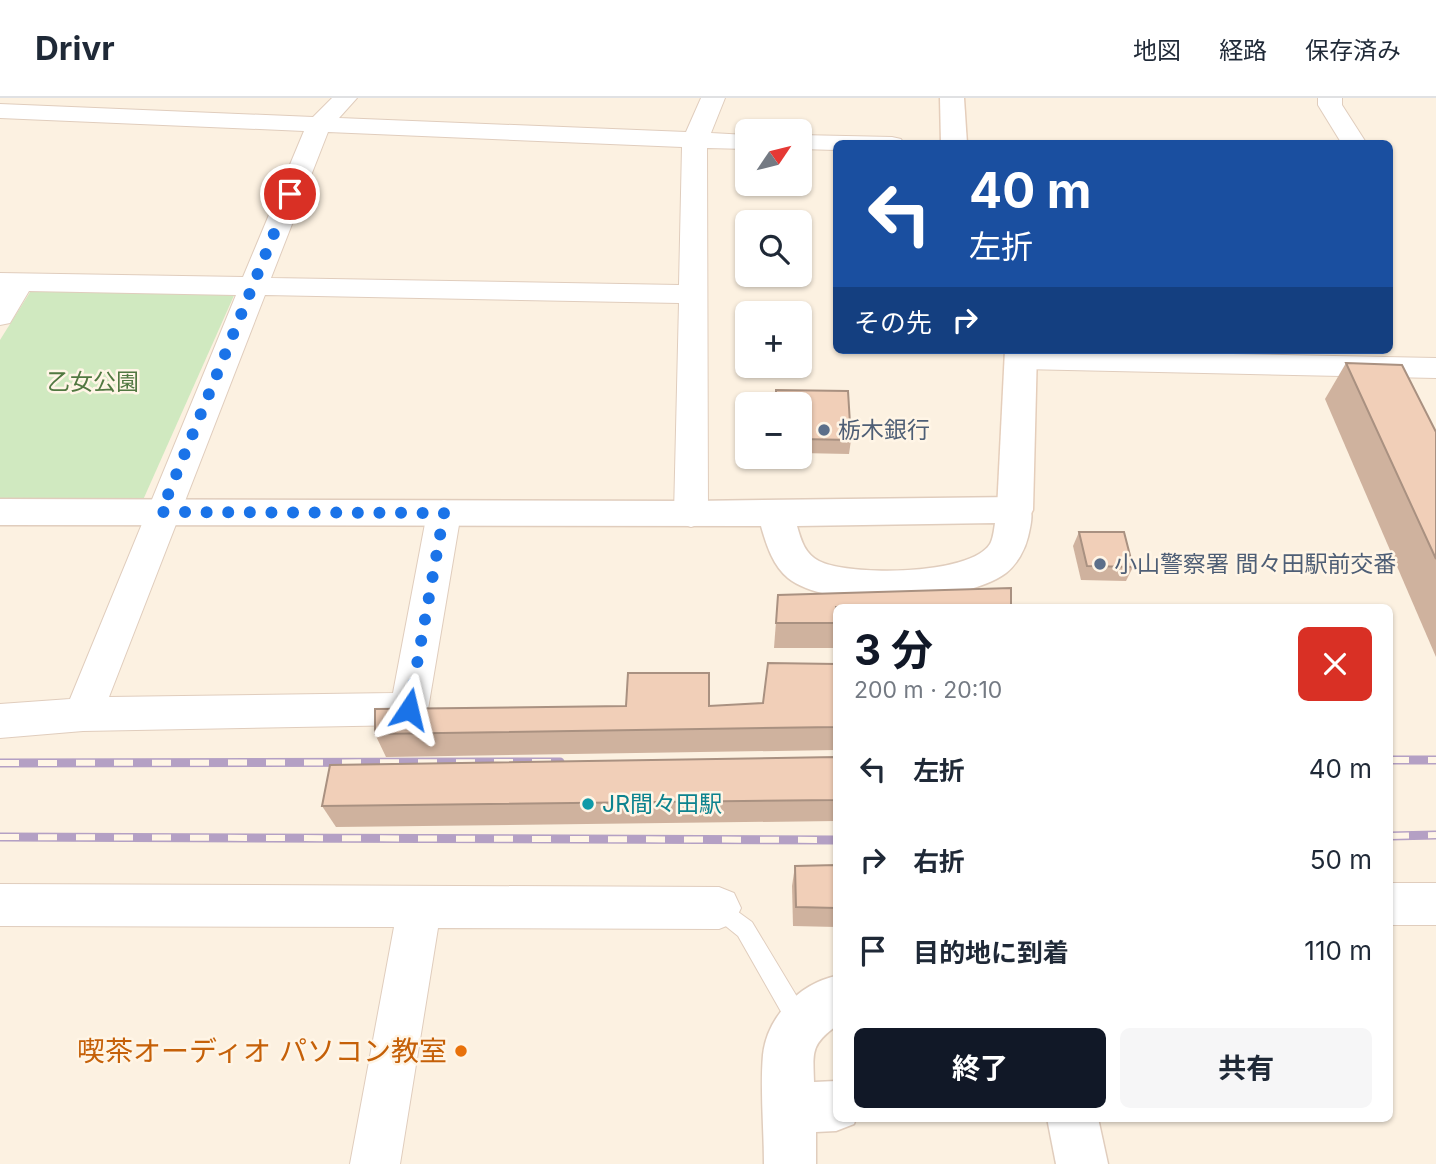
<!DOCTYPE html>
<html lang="ja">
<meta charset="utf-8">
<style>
:root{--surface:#fff;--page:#f6f6f7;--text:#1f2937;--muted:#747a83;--line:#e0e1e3;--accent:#111827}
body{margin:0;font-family:Inter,"Noto Sans JP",sans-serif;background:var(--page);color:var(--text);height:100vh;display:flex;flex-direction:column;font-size:26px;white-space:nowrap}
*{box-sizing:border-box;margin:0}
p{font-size:23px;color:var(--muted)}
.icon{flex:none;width:38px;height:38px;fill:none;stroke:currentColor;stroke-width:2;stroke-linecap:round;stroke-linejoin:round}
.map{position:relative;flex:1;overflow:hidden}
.sheet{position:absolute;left:833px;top:506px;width:560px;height:518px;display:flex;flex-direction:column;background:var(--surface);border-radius:10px;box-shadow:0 2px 5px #0004}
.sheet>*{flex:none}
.top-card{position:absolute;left:833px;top:42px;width:560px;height:214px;border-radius:10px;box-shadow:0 2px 5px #0004;background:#1a4fa0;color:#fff;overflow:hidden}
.needle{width:46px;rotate:55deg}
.controls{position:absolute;left:735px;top:21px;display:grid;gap:14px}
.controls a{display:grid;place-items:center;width:77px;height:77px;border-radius:10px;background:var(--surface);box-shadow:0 2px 5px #0004;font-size:35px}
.pin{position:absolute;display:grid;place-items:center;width:60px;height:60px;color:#fff;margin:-30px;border:4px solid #fff;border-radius:50%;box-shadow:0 2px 7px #0007}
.me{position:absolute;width:77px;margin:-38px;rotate:10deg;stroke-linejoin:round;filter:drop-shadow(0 0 5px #0008)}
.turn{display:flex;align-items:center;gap:24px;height:147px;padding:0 21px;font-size:32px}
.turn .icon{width:91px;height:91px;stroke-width:2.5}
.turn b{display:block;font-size:49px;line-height:60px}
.then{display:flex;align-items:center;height:66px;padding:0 21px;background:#0003;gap:14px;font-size:26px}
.round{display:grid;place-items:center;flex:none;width:74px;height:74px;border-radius:10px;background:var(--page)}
.summary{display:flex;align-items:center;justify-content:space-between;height:119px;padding:0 21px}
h1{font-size:42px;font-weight:700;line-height:52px;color:var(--accent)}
.cta{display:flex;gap:14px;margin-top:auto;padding:14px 21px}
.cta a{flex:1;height:80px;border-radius:10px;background:var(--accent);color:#fff;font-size:28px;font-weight:700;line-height:80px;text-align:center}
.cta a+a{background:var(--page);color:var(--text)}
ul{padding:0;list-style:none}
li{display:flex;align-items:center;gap:21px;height:91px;padding:0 21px}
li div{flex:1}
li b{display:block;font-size:26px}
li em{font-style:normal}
header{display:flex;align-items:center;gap:42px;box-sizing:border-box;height:98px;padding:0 35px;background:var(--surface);border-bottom:2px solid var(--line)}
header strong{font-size:33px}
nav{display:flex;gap:38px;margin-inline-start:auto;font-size:24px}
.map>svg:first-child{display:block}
.green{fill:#d0e9c0}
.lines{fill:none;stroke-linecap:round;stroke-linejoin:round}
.service-casing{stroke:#e0cdbd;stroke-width:2}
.minor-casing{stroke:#e0cdbd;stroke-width:2}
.tertiary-casing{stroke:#e0cdbd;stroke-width:3}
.secondary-casing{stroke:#e5cebb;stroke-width:3}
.service{fill:#fff;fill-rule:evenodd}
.minor{fill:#fff;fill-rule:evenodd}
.tertiary{fill:#fff;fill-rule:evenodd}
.secondary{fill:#fff;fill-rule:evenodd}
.rail-casing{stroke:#b4a0c4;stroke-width:9}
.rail{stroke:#fff5e6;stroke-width:6;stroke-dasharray:19;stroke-linecap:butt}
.wall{fill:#cfb29e}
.building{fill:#f1cfb8;stroke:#a99181;stroke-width:2}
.route{stroke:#1a73e8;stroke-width:12;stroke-dasharray:0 21.6}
.service-dot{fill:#5c6f8a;stroke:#fff5e6;stroke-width:2.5}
.culture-dot{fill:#0f9aa8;stroke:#fff5e6;stroke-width:2.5}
.food-dot{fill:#e8710a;stroke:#fff5e6;stroke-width:2.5}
.labels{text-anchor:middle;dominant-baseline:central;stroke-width:5;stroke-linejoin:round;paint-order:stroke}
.park-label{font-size:23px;fill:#517841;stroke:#fff5e6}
.service-label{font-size:23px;fill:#4e5e75;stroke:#fff5e6;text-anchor:start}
.culture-label{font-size:23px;fill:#0d838f;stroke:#fff5e6;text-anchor:start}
.near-food-label{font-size:28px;fill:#c56008;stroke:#fff5e6;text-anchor:end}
</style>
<header>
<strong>Drivr</strong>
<nav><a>地図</a><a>経路</a><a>保存済み</a></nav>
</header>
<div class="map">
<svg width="1436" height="1066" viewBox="0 0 1436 1066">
<rect width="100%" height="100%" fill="#fcf1e1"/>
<!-- green -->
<polygon class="green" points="32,191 236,193 143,402 0,401 0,242"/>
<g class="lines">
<!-- service casing -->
<g class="service-casing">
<polygon id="service" points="719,800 752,824 808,917 811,925 808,933 800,936 792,933 738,838 712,817 709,810 712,803"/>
</g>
<!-- minor casing -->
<g class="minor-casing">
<g id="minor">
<path d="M332 0H357L339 20 686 34 701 0H725L711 35 747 37V51L707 50 708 416 703 425 691 429 679 425 674 416 679 205 265 197 109 599 393 595 427 415 432 406 444 402 456 406 461 415 428 611 423 623 409 627 83 633 0 640V606L70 601 236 197 29 193 10 225 0 227V175L243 179 304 33 0 20V6L313 19ZM328 34 682 49 679 187 271 180Z"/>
<polygon points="1318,0 1342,0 1342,7 1367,46 1342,46 1318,7"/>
<polygon points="800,37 892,39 901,41 904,46 836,46 836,52 800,51"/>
<polygon points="1018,252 1436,260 1436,280 1022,271 1011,268 1007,261 1011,254"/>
<rect x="1390" y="785" width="46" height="42"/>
<polygon points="0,786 719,789 734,795 741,810 734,825 719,831 438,830 400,1066 350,1066 394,829 0,828"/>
</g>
</g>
<!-- tertiary casing -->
<g class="tertiary-casing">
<g id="tertiary">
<path d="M1015 399 1028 403C1034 415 1031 426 1028 439 1025 452 1017 466 1006 475 965 506 829 513 788 480 773 468 766 446 761 428L0 427V401L691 403ZM995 425C994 432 993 441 990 446 970 478 848 478 819 463 805 456 801 442 797 428Z"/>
<path d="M836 878V928C811 947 813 953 814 984L836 983V1020H856L854 1026 836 1033 816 1034V1066H764C764 1031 760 992 763 957 767 919 799 886 836 878Z"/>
<polygon points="1047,1020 1098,1020 1108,1066 1056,1066"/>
</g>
</g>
<!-- secondary casing -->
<g class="secondary-casing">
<g id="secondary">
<polygon points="940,0 964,0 967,46 941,46"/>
<polygon points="1005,252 1037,252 1033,412 1028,421 1015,425 1002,421 997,412"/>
</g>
</g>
<!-- service -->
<use href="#service" class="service"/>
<!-- minor -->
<use href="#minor" class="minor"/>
<!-- tertiary -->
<use href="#tertiary" class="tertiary"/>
<!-- secondary -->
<use href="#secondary" class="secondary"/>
<!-- rail casing -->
<g class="rail-casing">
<g id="rail">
<polyline points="1390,662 1436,662"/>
<polyline points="0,665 560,664"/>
<polyline points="1390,738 1436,737"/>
<polyline points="0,739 836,742"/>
</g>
</g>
<!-- rail -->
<use href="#rail" class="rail"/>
</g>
<!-- wall -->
<g class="wall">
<polygon points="1346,265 1436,334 1436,559 1325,301"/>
<polygon points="776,292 848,293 851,342 849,356 800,355 800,306 775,306"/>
<polygon points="1079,434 1133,469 1126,483 1081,482 1073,448"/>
<polygon points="778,497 836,509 836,550 774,550"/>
<polygon points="836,566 836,652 386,659 375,636 709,608 763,605"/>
<polygon points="836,659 836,723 336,729 322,708"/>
<polygon points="836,767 836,829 793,828 792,788 795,768"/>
</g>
<!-- building -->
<g class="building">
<polygon points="1346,265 1402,267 1436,334 1436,461"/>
<polygon points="776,292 848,293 851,342 800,341 800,306 776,306"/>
<polygon points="1079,434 1124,434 1133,469 1087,468"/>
<polygon points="1011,490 1011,509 836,509 836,525 776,525 778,497"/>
<polygon points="768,565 836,566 836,629 375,636 375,611 626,608 628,575 709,575 709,608 763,605"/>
<polygon points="836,659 836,702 322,708 330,667"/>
<polygon points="836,767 836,810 796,809 795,768"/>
</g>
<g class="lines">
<!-- route -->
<polyline class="route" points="290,96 161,414 444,415 409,611"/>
</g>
<!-- markers -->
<g class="service-dot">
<circle cx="824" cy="332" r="7"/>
<circle cx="1100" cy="466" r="7"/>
</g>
<circle class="culture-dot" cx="588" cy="706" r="7"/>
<circle class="food-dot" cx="461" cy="953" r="7"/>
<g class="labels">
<!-- park labels -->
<g class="park-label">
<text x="93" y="284">乙女公園</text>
</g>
<!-- service labels -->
<g class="service-label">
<text x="838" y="332">栃木銀行</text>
<text x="1114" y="466">小山警察署 間々田駅前交番</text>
</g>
<!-- culture labels -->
<g class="culture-label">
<text x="602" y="706">JR間々田駅</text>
</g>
<!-- near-food labels -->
<g class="near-food-label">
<text x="447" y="953">喫茶オーディオ パソコン教室</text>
</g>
</g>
</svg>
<div class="controls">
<a><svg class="needle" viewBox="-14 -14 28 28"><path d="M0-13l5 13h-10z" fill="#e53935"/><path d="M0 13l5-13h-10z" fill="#747a83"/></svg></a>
<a><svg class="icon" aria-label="search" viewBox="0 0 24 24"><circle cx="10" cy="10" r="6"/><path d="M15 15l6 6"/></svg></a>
<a>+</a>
<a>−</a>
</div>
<div class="pin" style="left:290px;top:96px;background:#d93025"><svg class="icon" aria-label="arrive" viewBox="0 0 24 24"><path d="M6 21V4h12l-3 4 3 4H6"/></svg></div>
<svg class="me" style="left:409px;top:611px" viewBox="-20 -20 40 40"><path d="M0-17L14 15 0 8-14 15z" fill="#1a73e8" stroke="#fff" stroke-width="4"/></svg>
<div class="top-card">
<div class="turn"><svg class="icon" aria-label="left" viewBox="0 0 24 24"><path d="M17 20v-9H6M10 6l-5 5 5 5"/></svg><div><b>40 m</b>左折</div></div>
<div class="then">その先<svg class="icon" aria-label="right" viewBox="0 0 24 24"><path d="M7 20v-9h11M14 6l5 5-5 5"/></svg></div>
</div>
<section class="sheet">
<div class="summary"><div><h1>3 分</h1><p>200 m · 20:10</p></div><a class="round" style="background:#d93025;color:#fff"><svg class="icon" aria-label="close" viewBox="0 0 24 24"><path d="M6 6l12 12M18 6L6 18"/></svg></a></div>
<ul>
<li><svg class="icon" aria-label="left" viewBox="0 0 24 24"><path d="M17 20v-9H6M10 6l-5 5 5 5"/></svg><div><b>左折</b></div><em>40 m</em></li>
<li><svg class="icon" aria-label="right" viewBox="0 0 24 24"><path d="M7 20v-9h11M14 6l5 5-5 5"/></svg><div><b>右折</b></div><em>50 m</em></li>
<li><svg class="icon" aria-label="arrive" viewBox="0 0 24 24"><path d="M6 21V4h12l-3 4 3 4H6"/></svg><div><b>目的地に到着</b></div><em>110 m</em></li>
</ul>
<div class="cta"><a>終了</a><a>共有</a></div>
</section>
</div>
